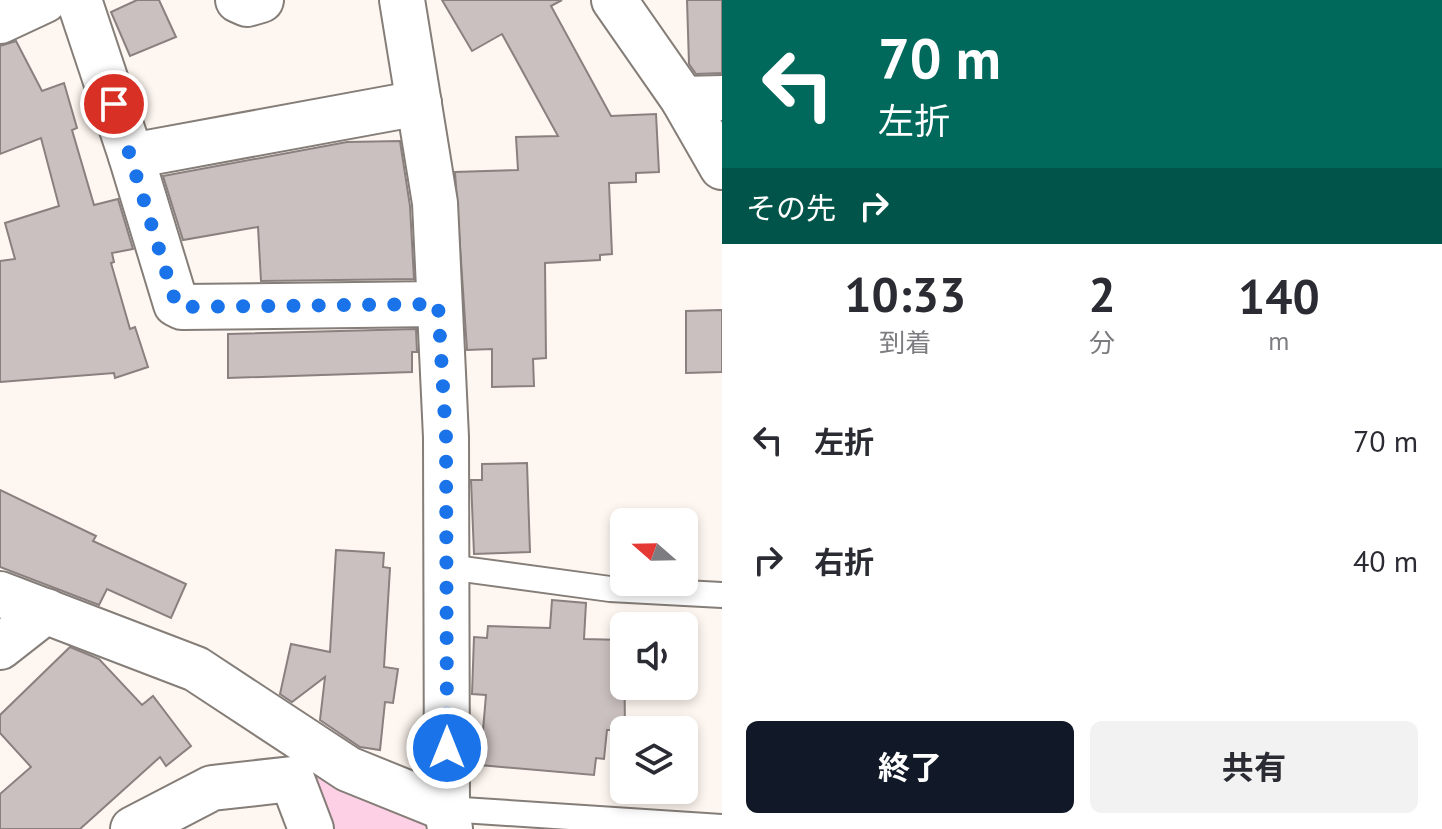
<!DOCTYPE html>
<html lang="ja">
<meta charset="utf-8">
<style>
:root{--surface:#fff;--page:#f2f2f3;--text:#2b2b33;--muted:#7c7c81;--accent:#111827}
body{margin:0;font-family:"PT Sans","Noto Sans JP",sans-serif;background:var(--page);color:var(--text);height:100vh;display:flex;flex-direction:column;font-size:30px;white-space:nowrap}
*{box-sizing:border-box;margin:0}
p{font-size:26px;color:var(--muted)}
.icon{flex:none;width:44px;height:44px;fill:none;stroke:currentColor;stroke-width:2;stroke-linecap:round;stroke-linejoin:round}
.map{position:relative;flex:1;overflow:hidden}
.sheet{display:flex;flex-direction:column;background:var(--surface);width:720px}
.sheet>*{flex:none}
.banner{background:#00695c;color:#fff;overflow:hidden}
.needle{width:52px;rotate:290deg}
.controls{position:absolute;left:610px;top:508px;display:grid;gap:16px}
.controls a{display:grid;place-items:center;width:88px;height:88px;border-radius:12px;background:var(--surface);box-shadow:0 4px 12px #0003;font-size:40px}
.pin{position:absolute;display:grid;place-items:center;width:68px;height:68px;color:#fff;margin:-34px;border:4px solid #fff;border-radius:50%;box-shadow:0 2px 8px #0007}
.me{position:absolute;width:88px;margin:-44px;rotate:0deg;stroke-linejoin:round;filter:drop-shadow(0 0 6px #0008)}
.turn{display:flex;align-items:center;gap:28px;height:168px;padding:0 24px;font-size:36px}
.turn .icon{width:104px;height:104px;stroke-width:2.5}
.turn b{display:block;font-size:56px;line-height:68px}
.then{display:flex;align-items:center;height:76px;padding:0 24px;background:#0003;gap:16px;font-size:30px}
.eta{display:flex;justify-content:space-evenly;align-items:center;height:136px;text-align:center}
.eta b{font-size:48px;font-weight:700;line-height:56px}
.action{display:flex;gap:16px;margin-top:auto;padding:16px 24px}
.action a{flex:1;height:92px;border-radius:12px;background:var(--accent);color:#fff;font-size:32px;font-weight:700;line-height:92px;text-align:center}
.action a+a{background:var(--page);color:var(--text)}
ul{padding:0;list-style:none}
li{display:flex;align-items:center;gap:24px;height:120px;padding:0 24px}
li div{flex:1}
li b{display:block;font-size:30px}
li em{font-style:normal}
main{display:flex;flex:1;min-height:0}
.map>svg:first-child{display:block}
.green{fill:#fed0e6}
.building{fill:#cac0bf;stroke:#89807f;stroke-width:2}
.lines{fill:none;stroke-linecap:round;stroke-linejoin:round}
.lane-casing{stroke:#847d78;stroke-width:28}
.street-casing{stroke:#847d78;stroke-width:48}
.secondary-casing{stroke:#847d78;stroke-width:48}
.lane{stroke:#fff;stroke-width:24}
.street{stroke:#fff;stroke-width:44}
.secondary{stroke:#fff;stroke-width:44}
.route{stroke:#1a73e8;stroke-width:14;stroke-dasharray:0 25.2}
</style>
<main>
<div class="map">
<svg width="722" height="829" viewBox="0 0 722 829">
<rect width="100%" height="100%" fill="#fef6f0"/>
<!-- green -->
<polygon class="green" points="305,769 434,816 424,829 324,829"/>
<!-- building -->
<g class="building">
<polygon points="137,0 159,0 176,37 130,56 111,12"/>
<polygon points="442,0 562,0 551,6 611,116 656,114 659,172 636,173 636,182 609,183 612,254 600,255 600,260 545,263 546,358 533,359 534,386 492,387 492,349 467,350 455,172 518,170 516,137 558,136 502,34 472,51"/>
<polygon points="687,0 722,0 722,73 696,74 689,64"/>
<polygon points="16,41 42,91 64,83 77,128 72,130 94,205 118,199 133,249 112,253 114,262 111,263 130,329 135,327 148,367 115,378 114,373 0,382 0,261 15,259 5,223 59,206 41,138 0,154 0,46"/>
<polygon points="400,141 410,206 414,279 261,281 258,227 183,240 163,176 347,142"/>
<polygon points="722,310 722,372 686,373 686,311"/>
<polygon points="416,329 417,352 412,352 412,372 228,378 228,334"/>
<polygon points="527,463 530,552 474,554 471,480 482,480 482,464"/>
<polygon points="0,490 96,536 93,541 186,584 171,618 107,589 99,605 0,567"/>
<polygon points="336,550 384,553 383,567 390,568 384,667 398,669 393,703 385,702 380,750 360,747 320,720 325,677 292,702 280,694 291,644 330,652"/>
<polygon points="552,600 586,603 584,639 624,640 625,730 607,730 604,759 596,758 594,775 480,765 486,695 472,694 474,637 487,638 488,626 550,628"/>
<polygon points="70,647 99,659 142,705 153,696 191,746 166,766 160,757 80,829 0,829 0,794 31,767 0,733 0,715"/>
</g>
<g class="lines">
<!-- lane casing -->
<g class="lane-casing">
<g id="lane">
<polyline points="448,567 610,589 722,595"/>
<polyline points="447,809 722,827"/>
</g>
</g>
<!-- street casing -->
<g class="street-casing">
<g id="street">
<polyline points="79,0 131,156"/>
<polyline points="238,0 247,4 261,0"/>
<polyline points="402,0 435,203 446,437 447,809 450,829"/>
<polyline points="0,21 45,0"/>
<polyline points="683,99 722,98"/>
<polyline points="419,103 131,156 176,304 182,307 438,304"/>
<polyline points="0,594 196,669 348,769 447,809"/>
<polyline points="0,647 46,611"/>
<polyline points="133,829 212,788 292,779 311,829"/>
</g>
</g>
<!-- secondary casing -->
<g class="secondary-casing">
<polyline id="secondary" points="614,0 683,99 722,167"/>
</g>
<!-- lane -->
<use href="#lane" class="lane"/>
<!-- street -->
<use href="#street" class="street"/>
<!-- secondary -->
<use href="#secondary" class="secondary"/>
</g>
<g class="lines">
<!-- route -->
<polyline class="route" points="114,104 176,304 182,307 438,304 446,437 447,748"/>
</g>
</svg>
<div class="controls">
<a><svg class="needle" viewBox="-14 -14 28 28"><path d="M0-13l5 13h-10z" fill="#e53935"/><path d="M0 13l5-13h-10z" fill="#7c7c81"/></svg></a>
<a><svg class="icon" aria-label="sound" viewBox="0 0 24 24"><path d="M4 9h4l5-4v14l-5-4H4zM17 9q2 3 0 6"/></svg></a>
<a><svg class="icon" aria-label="layers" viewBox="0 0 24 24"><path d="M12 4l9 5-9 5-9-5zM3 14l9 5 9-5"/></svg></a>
</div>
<div class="pin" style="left:114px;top:104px;background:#d93025"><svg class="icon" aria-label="arrive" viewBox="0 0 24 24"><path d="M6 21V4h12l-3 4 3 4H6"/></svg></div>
<svg class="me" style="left:447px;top:748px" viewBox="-20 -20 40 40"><circle r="17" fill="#1a73e8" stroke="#fff" stroke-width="3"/><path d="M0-11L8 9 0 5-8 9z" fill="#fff"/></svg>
</div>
<section class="sheet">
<div class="banner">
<div class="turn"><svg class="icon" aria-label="left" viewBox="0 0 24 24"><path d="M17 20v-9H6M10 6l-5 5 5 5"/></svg><div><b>70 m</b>左折</div></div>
<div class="then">その先<svg class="icon" aria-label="right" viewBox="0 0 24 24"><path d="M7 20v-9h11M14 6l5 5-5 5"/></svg></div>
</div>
<div class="eta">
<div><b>10:33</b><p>到着</p></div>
<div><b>2</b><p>分</p></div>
<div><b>140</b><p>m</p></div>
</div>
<ul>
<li><svg class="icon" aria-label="left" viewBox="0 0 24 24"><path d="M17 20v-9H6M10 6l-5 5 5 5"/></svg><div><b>左折</b></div><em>70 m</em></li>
<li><svg class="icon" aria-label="right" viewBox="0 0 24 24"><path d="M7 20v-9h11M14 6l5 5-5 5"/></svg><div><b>右折</b></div><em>40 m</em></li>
</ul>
<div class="action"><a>終了</a><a>共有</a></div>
</section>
</main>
